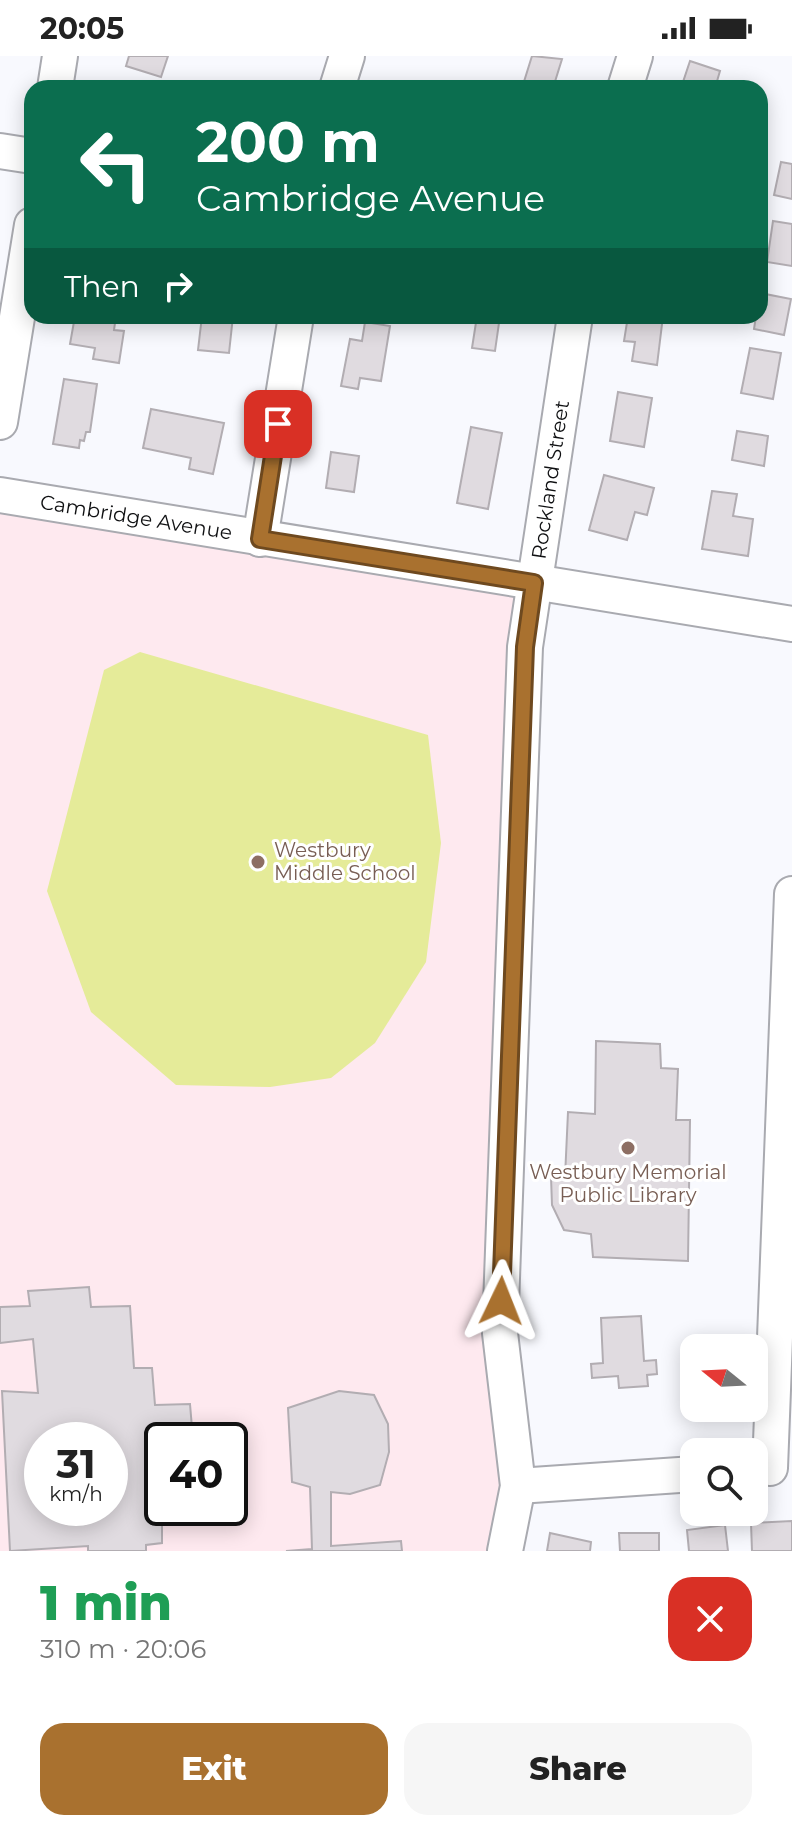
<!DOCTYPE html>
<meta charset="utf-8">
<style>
:root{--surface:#fff;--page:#f6f6f6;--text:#222;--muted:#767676;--accent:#a9712f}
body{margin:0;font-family:Montserrat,sans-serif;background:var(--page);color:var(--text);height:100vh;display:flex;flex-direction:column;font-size:30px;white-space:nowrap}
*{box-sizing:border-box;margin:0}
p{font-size:26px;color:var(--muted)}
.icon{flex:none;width:44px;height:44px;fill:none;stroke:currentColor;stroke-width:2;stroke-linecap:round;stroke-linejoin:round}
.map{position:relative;height:1495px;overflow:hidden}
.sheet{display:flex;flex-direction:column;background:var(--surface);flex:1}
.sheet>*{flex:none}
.top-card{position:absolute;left:24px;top:24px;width:744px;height:244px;border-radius:24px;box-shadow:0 4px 20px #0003;background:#0b6e4f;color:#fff;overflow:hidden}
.needle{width:52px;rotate:288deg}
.tools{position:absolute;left:680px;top:1278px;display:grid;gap:16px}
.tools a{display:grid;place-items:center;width:88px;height:88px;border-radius:16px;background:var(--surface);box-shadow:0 4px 20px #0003;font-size:40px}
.speed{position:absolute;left:24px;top:1366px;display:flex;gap:16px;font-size:40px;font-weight:700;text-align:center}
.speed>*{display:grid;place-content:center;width:104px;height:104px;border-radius:50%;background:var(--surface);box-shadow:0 4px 20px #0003;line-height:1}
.speed small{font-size:20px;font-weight:400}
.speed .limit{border:4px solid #111;border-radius:12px;background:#fff;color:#111}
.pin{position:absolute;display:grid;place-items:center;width:68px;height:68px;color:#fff;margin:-34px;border-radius:16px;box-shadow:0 4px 12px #0006}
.me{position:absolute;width:88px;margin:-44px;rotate:2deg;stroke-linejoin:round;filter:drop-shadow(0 0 6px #0008)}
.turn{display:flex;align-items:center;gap:28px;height:168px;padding:0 40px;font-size:36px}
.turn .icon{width:104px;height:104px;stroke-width:2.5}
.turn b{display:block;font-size:56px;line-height:68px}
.then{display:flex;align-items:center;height:76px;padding:0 40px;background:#0003;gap:16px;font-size:30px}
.round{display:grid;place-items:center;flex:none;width:84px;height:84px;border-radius:24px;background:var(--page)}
.headline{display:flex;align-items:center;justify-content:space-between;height:136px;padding:0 40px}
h1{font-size:48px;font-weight:800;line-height:60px;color:#1e9e55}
.primary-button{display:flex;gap:16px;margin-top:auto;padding:16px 40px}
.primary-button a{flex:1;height:92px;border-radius:24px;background:var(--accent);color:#fff;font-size:32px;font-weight:800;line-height:92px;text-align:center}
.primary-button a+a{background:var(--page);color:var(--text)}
.status{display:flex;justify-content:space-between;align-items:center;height:56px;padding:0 40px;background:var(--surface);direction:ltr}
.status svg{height:22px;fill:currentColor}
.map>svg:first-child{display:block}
.education{fill:#fee9ef;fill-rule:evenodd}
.green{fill:#e5eb99}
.building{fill:#e0dbe0;stroke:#b2adb2;stroke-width:2;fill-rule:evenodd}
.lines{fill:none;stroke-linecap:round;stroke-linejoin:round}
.minor-casing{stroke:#a9aab0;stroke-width:38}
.minor{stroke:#fff;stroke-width:34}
.route-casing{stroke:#6e491f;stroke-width:20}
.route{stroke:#a9712f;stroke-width:14}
.education-dot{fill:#8d6e63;stroke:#fff;stroke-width:3}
.labels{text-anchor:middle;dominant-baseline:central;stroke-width:6;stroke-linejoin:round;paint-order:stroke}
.street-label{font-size:20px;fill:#0f1012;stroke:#fff}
.education-label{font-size:20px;fill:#785e54;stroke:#fff;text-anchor:start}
</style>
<div class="status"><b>20:05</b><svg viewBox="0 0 49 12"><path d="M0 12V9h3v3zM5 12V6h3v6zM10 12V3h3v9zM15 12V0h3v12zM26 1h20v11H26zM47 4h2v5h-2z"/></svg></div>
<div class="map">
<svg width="792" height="1495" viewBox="0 0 792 1495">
<rect width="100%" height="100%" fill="#f8f9fe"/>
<!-- education -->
<path class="education" d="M0 439 534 527 505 1495H0ZM42 1384H110V1452H42ZM162 1384H230V1452H162Z"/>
<!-- green -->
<polygon class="green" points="140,596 428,679 441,787 426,906 375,987 331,1022 270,1031 176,1029 91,956 47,835 104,614"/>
<!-- building -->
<g class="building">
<polygon points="129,0 168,0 161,21 126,10"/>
<polygon points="532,0 562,3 553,32 522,32"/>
<polygon points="690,5 720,15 715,32 681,32"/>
<polygon points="781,106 792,108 792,143 774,139"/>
<polygon points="773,165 792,168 792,210 767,206"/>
<polygon points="760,237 791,243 784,279 754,273 756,260 760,260"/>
<polygon points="75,260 116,260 114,274 124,275 119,307 93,303 95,292 70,288"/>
<polygon points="202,260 233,260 229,297 198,294"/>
<polygon points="477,260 500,260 495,295 472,292"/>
<polygon points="628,260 663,260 657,309 632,305 635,286 624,285"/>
<polygon points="365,266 390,270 381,325 360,322 358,333 341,330 350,283 362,285"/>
<polygon points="750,292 781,297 773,343 741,337"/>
<polygon points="64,323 97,328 90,376 86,376 84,385 80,384 79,392 53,388"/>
<polygon points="618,336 652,342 644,391 610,385"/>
<polygon points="151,353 224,367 213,418 189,413 191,402 143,392"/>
<polygon points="471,371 502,377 488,453 457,447"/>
<polygon points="737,375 768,380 764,410 732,404"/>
<polygon points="331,396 359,400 354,436 326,432"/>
<polygon points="604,419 654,432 647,459 635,456 627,484 589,474"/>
<polygon points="712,435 737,438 733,460 753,463 748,500 702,493"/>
<polygon points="596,985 660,988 661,1012 678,1013 676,1064 690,1064 688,1205 593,1201 591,1178 564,1174 552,1149 551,1121 565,1121 568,1056 595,1058"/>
<path d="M89 1231 91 1251 130 1250 134 1312H152L155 1349 190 1348 193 1384H162V1487L146 1489V1495H88V1490L10 1495 2 1335 38 1337 33 1283 0 1287V1251L30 1250 28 1235ZM42 1384H110V1452H42Z"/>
<polygon points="641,1260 644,1305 656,1304 657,1318 647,1319 648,1330 619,1332 618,1320 592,1322 591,1308 603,1307 601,1262"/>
<polygon points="339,1335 374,1339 388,1368 389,1396 380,1429 350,1438 331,1436 331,1490 401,1485 402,1495 286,1495 312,1493 310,1431 292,1426 288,1352"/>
<polygon points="792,1465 792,1495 752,1495 751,1467"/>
<polygon points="725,1469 728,1495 689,1495 687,1474"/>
<polygon points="550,1477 591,1486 590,1495 547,1495"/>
<polygon points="619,1477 659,1477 659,1495 620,1495"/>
</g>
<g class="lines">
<!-- minor casing -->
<g class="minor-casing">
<g id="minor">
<polyline points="55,32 60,0"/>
<polyline points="337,32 347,0"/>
<polyline points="625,32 635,0"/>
<polyline points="0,95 32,100"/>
<polyline points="0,366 32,169"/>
<path id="s1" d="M0 439 792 568"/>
<polyline points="260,483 296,260"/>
<polyline points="770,1412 792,838"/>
<polyline points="518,1430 694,1418"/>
<path id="s2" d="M505 1495 518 1430 500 1277 525 591 575 260"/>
</g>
</g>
<!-- minor -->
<use href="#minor" class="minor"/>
</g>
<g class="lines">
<!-- route casing -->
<g class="route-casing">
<polyline id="route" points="278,368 260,483 534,527 525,591 501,1245"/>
</g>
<!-- route -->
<use href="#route" class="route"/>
</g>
<!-- markers -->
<g class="education-dot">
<circle cx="258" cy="806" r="8"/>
<circle cx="628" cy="1092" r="8"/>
</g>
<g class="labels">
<!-- street labels -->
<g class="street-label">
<text stroke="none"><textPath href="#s2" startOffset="1076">Rockland Street</textPath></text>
<text stroke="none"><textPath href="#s1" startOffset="138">Cambridge Avenue</textPath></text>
</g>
<!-- education labels -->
<g class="education-label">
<text x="274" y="794">Westbury<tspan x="274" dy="23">Middle School</tspan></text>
<text x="628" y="1116" text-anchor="middle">Westbury Memorial<tspan x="628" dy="23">Public Library</tspan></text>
</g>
</g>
</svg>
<div class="tools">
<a><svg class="needle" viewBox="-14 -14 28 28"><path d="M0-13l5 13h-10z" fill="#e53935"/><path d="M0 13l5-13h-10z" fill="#767676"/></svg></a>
<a><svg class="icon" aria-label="search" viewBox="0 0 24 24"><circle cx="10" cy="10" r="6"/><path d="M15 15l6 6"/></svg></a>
</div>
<div class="speed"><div>31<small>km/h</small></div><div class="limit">40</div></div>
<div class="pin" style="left:278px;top:368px;background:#d93025"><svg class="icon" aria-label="arrive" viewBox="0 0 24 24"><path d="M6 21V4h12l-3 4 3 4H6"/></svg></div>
<svg class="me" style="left:501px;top:1245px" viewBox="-20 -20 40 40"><path d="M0-17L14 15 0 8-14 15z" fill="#a9712f" stroke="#fff" stroke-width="4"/></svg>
<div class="top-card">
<div class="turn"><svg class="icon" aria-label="left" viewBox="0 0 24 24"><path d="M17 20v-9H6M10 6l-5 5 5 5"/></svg><div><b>200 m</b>Cambridge Avenue</div></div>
<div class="then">Then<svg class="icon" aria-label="right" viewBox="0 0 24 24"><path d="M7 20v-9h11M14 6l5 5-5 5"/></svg></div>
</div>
</div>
<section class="sheet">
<div class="headline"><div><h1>1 min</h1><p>310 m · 20:06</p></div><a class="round" style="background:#d93025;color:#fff"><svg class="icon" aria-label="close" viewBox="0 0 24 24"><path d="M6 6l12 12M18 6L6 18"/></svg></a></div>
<div class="primary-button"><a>Exit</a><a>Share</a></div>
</section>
